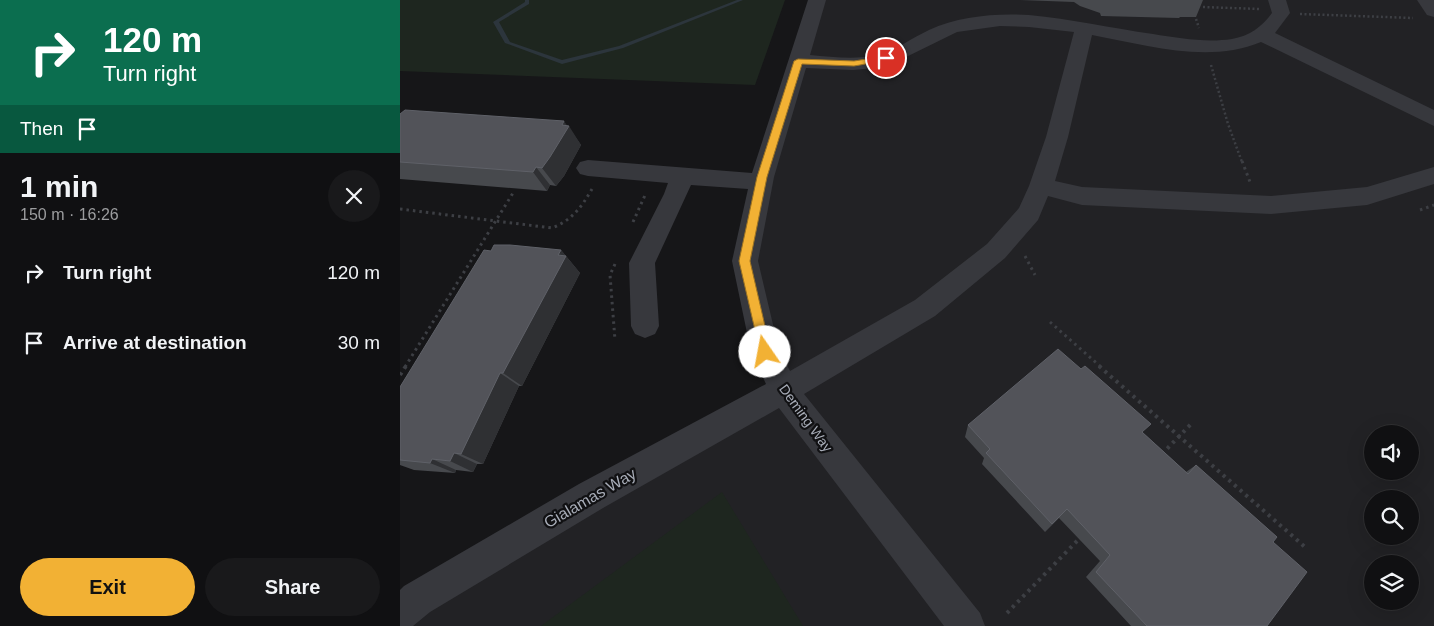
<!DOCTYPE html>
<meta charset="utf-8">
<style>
:root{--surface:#101012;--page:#19191b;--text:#f1f3f6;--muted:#9c9d9f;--line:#303032;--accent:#f2b134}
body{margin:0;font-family:Arial,sans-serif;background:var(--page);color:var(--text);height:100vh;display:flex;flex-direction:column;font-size:19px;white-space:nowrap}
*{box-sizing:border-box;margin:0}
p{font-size:16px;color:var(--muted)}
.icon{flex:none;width:28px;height:28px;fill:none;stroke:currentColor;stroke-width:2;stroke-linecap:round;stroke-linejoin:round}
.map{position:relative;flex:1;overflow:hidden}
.details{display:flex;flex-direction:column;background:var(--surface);width:400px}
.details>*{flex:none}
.top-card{background:#0b6e4f;color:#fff;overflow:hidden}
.fabs{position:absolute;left:964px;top:425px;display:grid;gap:10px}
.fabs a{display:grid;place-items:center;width:55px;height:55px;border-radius:50%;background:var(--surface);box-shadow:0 5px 20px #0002,0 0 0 1px var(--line);font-size:25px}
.pin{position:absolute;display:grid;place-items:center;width:42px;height:42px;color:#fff;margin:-21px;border:2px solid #fff;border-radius:50%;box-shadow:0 1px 5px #0007}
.me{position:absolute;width:55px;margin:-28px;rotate:348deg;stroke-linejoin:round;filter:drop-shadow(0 0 4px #0008)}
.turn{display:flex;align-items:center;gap:18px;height:105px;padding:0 20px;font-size:22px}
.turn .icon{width:65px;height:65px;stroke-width:2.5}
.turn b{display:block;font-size:35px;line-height:42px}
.then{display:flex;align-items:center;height:48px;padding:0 20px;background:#0003;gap:10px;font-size:19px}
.round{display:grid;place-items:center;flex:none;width:52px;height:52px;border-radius:26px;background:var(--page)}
.overview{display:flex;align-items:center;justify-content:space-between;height:85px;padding:0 20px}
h1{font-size:30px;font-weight:700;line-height:38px}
.action{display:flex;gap:10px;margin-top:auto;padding:10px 20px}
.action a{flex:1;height:58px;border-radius:30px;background:var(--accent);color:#111;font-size:20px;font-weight:700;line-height:58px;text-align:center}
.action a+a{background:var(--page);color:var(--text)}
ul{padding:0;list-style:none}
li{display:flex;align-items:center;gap:15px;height:70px;padding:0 20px}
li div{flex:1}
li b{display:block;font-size:19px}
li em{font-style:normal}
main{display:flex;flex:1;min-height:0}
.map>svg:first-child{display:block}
.built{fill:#222225;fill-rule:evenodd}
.green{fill:#1e261f}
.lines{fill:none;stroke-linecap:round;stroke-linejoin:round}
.stream{fill:#2c353c;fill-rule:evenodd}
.path-far2{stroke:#3d3f44;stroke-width:2.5;stroke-dasharray:2 2.5;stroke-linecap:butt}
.path-far1{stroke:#3d3f44;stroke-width:3;stroke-dasharray:2.5 4;stroke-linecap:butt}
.path{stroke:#3d3f44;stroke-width:4;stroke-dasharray:3 4.5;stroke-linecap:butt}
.minor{fill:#37383d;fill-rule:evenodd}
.wall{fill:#47494d}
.shaded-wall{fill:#2f3033}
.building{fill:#525359;stroke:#5f6168}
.route{fill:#f2b134;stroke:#9d7322}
.labels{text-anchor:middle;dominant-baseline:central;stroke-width:4.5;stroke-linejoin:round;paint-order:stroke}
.street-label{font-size:14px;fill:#a8adb8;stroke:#111113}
.near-street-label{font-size:16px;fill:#a8adb8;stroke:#111113}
</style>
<main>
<section class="details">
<div class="top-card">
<div class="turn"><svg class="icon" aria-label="right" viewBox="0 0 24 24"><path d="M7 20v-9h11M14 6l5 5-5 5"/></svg><div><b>120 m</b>Turn right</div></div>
<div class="then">Then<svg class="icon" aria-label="arrive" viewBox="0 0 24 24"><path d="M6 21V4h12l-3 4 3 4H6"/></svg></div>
</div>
<div class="overview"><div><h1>1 min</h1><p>150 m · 16:26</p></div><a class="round"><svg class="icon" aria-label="close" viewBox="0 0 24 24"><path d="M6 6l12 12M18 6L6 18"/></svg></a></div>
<ul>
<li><svg class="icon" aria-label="right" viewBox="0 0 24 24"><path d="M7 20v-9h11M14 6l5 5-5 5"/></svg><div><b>Turn right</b></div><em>120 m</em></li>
<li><svg class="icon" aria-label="arrive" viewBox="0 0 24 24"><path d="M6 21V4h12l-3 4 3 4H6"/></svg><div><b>Arrive at destination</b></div><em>30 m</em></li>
</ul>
<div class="action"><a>Exit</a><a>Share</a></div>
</section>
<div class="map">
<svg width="1034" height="626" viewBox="0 0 1034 626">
<rect width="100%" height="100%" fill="#161618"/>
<!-- built -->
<path class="built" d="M417 0H1034V626H0L383 390 345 261ZM972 434H1010V471H972ZM972 499H1010V536H972ZM972 564H1010V601H972Z"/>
<!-- green -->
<g class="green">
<polygon points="0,0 385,0 355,85 0,71"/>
<polygon points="322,492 403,626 141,626"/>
</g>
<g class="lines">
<!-- stream -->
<polygon class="stream" points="125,0 129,0 129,4 99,22 110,42 162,60 219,46 337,0 343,0 223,48 162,64 105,43 93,22 125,2"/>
<!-- path-far2 -->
<g class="path-far2">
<polyline points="803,7 859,9"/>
<polyline points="900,14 1013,18"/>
<polyline points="796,19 799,28"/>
<polyline points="811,65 828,124 842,162"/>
</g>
<!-- path-far1 -->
<g class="path-far1">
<polyline points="842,161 850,182"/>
<path d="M0 209 152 228C172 220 181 208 192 189"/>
<polyline points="1020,210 1034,205"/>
<polyline points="233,222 246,193"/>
<polyline points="625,256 635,275"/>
<polyline points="215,264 210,275 215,340"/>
<polyline points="650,322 701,367"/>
<polyline points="5,367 113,193"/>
</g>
<!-- path -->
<g class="path">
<polyline points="699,366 905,547"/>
<polyline points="0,375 6,366"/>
<polyline points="762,454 792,423"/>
<polyline points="607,613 677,541"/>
</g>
<!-- minor -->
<g class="minor">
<path d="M408 0H426L410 55C432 57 456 60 478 55 496 50 512 38 529 30 559 16 596 13 629 15 671 19 711 28 753 34 778 38 806 43 832 39 849 36 862 27 872 13L868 0H886L890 13 875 33 1034 110V126L861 42C808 64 746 45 692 35L668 137 655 181 682 187 871 196 967 187 1034 167V184L967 205 871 214 682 205 648 196 638 220 605 258 535 316 404 394 580 613 585 626H544L379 408 203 508 30 612 13 626H0V590L4 586 179 484 366 384 351 352 332 261 348 189 291 185 255 263 259 326 255 334 245 338 235 334 231 326 229 263 264 194 268 183 188 176 180 174 176 168 180 162 188 160 352 173ZM600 26 629 27 674 32 646 137 629 186 619 208 587 244 515 300 390 371 379 350 358 261 374 177 406 68 453 70 474 68 500 60 557 32Z"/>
<polygon points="1017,0 1034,0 1034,17 1027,15"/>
</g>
</g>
<!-- wall -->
<g class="wall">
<polygon points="620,0 803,0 796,17 780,17 779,18 701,16 700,13 680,6 674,2"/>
<polygon points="0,114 167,125 181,145 164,176 156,186 150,185 147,191 0,179"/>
<polygon points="161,250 180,273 122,386 119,386 83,464 77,464 73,472 56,470 55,473 14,470 0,465 0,387 91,251"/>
<polygon points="568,425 743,433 786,472 796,465 873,542 867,626 731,626 686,577 700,561 659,518 645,532 582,464 584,458 565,437"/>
</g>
<!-- shaded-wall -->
<g class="shaded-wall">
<polygon points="164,121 168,127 169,126 181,145 164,176 156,186 142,168 162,125"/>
<polygon points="136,167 150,185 147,191 133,172"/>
<polygon points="161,250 180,273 122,386 103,373"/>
<polygon points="100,373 119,386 83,464 61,454"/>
<polygon points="54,453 77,464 73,472 50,461"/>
<polygon points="32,459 56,470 55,473 30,463"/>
</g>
<!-- building -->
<g class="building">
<polygon points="5,110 164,121 162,125 169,126 150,157 142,168 136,167 133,172 0,162 0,114"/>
<polygon points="94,245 110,245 161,250 158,255 166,256 103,373 100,373 61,454 54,453 50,461 32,459 30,463 0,460 0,387 84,250 91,251"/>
<polygon points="658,349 681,369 685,366 751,424 742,432 788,474 796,465 877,537 873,542 907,572 867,626 747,626 696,572 710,555 667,509 652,524 586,453 590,449 568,425"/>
</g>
<!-- route -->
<polygon class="route" points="486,56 490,58 489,60 454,66 402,64 367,177 350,261 371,352 369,356 365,357 361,356 339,261 357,177 394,61 398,59 454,61"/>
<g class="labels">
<!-- street labels -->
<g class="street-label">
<text transform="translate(406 418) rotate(54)">Deming Way</text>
</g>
<!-- near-street labels -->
<g class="near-street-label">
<text transform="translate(190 498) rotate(-30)">Gialamas Way</text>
</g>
</g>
</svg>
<div class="fabs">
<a><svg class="icon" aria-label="sound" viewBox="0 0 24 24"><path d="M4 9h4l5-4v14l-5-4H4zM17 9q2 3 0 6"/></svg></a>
<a><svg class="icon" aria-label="search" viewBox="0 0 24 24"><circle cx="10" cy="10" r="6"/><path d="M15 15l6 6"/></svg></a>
<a><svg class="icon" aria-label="layers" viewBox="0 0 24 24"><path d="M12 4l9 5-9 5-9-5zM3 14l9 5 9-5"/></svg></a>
</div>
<div class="pin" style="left:486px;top:58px;background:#d93025"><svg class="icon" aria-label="arrive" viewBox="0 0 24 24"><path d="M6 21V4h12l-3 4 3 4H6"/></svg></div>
<svg class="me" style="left:365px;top:352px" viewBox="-20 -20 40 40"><circle r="19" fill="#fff"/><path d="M0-13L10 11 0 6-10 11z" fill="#f2b134"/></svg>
</div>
</main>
